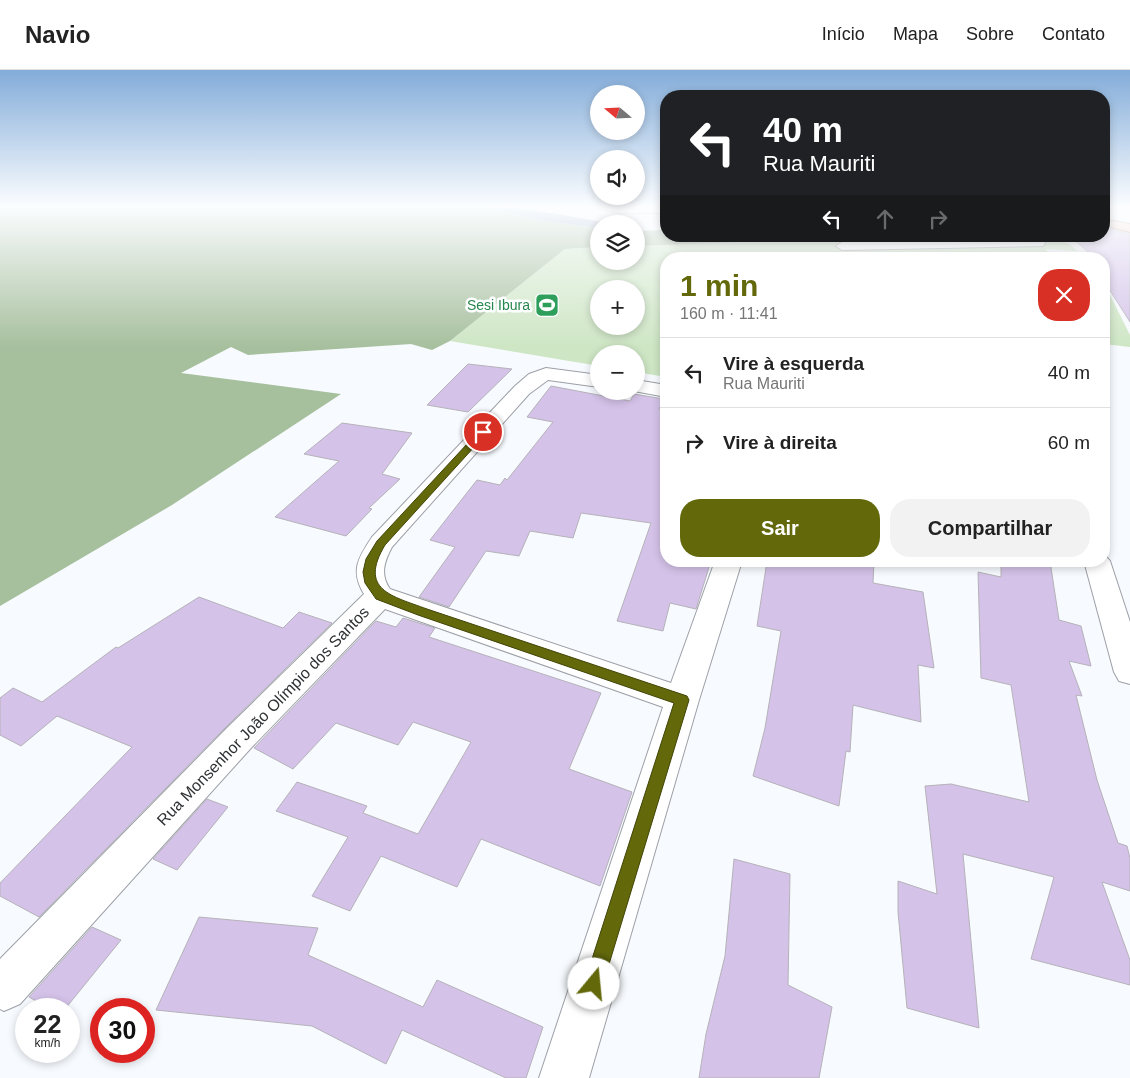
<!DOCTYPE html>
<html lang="pt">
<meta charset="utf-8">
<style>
:root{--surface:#fff;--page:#f2f2f2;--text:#222;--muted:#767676;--line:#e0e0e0;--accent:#63690b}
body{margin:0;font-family:Arial,sans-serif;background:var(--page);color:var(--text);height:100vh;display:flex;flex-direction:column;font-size:19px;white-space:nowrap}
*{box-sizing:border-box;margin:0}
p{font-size:16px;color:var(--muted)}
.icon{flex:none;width:28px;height:28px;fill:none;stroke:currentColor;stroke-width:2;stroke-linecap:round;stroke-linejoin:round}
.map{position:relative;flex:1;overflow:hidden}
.sheet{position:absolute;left:660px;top:182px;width:450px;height:315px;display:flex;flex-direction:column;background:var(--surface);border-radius:20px;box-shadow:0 2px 8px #0003}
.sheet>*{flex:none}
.banner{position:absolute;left:660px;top:20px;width:450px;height:152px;border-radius:20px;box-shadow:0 2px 8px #0003;background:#202124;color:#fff;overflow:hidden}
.needle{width:32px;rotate:289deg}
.buttons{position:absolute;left:590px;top:15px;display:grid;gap:10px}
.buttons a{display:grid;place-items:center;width:55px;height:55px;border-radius:50%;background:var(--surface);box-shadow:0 2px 8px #0003;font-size:25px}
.speed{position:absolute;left:15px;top:928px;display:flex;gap:10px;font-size:25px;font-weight:700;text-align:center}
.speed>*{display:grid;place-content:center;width:65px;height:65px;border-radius:50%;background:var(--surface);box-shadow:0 2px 8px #0003;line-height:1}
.speed small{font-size:12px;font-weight:400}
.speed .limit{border:8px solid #d22;background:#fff;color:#111}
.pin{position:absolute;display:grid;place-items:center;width:42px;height:42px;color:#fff;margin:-21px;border:2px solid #fff;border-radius:50%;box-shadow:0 1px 5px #0007}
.me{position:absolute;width:55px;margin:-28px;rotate:17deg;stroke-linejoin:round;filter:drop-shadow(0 0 4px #0008)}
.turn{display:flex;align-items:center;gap:18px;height:105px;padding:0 20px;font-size:22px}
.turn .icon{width:65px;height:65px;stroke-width:2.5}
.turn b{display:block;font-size:35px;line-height:42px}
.lanes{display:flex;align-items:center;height:48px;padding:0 20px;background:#0003;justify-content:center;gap:25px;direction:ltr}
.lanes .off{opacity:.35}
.round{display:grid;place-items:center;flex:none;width:52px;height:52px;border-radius:20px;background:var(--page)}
.head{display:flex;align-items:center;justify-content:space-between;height:85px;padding:0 20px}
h1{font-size:30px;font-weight:700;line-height:38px;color:var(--accent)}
.primary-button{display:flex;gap:10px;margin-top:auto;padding:10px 20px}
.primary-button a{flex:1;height:58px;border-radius:20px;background:var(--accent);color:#fff;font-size:20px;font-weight:700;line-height:58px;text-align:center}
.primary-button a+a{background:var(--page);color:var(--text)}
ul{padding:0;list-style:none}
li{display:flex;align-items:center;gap:15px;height:70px;padding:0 20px;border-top:1px solid var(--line)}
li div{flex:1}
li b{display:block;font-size:19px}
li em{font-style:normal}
header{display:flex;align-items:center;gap:30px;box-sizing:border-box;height:70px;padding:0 25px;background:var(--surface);border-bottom:1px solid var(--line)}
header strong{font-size:24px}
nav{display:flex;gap:28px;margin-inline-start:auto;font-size:18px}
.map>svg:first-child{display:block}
.green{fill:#cee6c4;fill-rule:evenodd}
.forest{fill:#a6bf9d}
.water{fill:#8da1c3}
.building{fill:#d4c2e8;stroke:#b5b2b9}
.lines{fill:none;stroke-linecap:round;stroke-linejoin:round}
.minor-casing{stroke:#9ca0a7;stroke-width:2}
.major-casing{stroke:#ad8574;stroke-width:2}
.minor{fill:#fff;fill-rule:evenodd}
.major{fill:#f7d1c1;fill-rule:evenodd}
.route{fill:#63690b;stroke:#404407}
.labels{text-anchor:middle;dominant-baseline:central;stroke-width:5;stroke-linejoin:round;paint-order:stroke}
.far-leisure-label{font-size:14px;fill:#27864d;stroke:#fff;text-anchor:end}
.street-label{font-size:16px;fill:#2e3032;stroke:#fff}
</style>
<header>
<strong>Navio</strong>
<nav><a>Início</a><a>Mapa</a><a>Sobre</a><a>Contato</a></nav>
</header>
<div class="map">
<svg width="1130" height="1008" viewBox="0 0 1130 1008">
<rect width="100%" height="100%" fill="#f7fafe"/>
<!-- green -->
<g class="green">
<path d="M916 166H1022C1025 168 1029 171 1032 172 1049 176 1063 164 1077 181L1046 179 1052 189H666V307L636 302V284H599V296L450 271 565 179 599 177V191H636V176ZM599 219H636V256H599Z"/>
<polygon points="1104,213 1130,265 1130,277 1104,274"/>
</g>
<!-- forest -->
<g class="forest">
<polygon points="0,137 488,137 537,150 599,158 599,177 565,179 450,271 432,280 411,274 248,285 231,277 181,303 341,324 172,435 0,536"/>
<polygon points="666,160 666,166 853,166 854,168 636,176 636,161"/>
</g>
<!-- water -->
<path class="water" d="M488 137C532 137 576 149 621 154H599V158L537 150Z"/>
<!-- building -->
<g class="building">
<polygon points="1104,157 1130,164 1130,252 1104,211 1104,189 1089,189 1086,183 1089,183 1070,166 1104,166"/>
<polygon points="468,294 512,299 468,342 427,335"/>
<polygon points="551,316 630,331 634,324 664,329 659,339 666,341 666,491 711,491 696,539 670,533 663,561 617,551 651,453 581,443 573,468 530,461 519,486 486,481 449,537 419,527 455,477 430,470 477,410 500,415 505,408 507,410 553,352 527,347"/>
<polygon points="342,353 412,363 382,404 400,409 369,438 372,439 346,466 275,447 339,391 304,384"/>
<polygon points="767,491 874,491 873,513 923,522 934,598 918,595 921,652 853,635 850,682 846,681 839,736 753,706 765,658 781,561 757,556"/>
<polygon points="1001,491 1050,491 1059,550 1081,556 1091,596 1069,591 1082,626 1076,625 1097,710 1118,773 1127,776 1130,788 1130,821 1102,812 1130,890 1130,915 1031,889 1054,807 963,784 979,958 907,938 898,842 898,811 937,824 925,716 951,714 1029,732 1011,615 981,608 978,502 1001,507"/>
<polygon points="199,527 283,558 299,542 332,553 226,657 39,847 0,826 0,813 132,677 57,646 21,676 0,665 0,628 13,618 42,632 116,577 118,578"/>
<polygon points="403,548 435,558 429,567 601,623 569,699 632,722 600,816 481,769 457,817 381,786 350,841 312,826 348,767 276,741 297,712 367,736 363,743 418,764 471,672 413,652 398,675 336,653 293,699 254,678 376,551 396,557"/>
<polygon points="207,729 228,737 177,800 153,789"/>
<polygon points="734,789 790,804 788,915 832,937 819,1008 699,1008 706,964 725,886"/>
<polygon points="199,847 318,858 308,885 423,937 437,910 543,957 526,1008 506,1008 402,960 386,994 312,956 156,940"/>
<polygon points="92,857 121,870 65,939 50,939 29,927"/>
</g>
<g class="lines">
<!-- minor casing -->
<g class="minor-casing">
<g id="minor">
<polygon points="597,137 666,137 666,143 620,143 598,139"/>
<polygon points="1039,169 1043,170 1045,173 1043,176 842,180 836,176 842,172"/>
<path d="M546 298 599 305V317L548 310 529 324 392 477C384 492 380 505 390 519L671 613 715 491H742L699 630 589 1008H539L663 637 385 539 251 678 20 934 4 941 0 939V889L227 658 364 524C350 501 358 488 372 467L515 316 529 304Z"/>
<polygon points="636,310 666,315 666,327 634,321 636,321"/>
<polygon points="1104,484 1110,491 1130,552 1130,614 1119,611 1114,602 1084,491 1104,491"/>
</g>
</g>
<!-- major casing -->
<g class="major-casing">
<polygon id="major" points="1104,149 1130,154 1130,162 1104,155"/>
</g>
<!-- minor -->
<use href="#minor" class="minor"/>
<!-- major -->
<use href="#major" class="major"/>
</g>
<!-- sky -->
<linearGradient id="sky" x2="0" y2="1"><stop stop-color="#83acd9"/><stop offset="0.49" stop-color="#fbfdff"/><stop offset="1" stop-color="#fbfdff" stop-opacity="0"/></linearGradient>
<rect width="1130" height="278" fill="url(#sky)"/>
<!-- route -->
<path class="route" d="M483 359 488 362 486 364 385 475C358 520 392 526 427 539L687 626 689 630 603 914 600 920 594 923 587 920 584 914 674 633 418 545 376 529 365 513 363 502 366 489 377 471 480 360Z"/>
<!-- icons -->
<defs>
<g id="stadium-square" transform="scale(1.25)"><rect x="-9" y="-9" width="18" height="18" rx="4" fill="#2e9e5b" stroke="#fff"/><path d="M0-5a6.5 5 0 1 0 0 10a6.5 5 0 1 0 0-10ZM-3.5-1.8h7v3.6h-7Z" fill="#fff"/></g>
</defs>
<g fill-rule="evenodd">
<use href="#stadium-square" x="547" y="235"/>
</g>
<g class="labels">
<!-- far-leisure labels -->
<g class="far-leisure-label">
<text x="530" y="235">Sesi Ibura</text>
</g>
<!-- street labels -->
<g class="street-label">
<text transform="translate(263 646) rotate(-46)">Rua Monsenhor João Olímpio dos Santos</text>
</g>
</g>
</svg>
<div class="buttons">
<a><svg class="needle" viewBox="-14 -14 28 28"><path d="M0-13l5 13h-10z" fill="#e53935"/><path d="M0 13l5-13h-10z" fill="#767676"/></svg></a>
<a><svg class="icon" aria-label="sound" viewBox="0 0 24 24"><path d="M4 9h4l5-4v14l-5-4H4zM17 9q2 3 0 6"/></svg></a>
<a><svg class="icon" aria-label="layers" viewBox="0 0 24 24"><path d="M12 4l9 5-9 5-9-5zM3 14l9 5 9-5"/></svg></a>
<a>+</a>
<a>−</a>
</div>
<div class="speed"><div>22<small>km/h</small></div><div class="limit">30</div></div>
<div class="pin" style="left:483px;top:362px;background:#d93025"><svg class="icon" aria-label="arrive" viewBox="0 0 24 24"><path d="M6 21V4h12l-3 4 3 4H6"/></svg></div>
<svg class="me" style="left:594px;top:914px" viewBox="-20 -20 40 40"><circle r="19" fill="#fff"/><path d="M0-13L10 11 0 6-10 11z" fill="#63690b"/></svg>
<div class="banner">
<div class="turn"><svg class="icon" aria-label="left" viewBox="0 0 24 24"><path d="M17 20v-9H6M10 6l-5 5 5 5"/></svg><div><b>40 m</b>Rua Mauriti</div></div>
<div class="lanes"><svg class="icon" aria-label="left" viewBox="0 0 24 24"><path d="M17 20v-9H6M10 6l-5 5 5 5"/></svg><svg class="icon off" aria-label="ahead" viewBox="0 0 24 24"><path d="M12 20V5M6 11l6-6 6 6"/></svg><svg class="icon off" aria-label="right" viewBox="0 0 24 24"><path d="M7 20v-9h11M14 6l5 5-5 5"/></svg></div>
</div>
<section class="sheet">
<div class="head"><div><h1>1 min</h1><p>160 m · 11:41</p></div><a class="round" style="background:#d93025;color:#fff"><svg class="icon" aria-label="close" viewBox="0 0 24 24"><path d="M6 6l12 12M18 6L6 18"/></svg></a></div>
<ul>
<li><svg class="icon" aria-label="left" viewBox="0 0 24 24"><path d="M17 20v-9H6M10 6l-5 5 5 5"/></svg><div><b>Vire à esquerda</b><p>Rua Mauriti</p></div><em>40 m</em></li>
<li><svg class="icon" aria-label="right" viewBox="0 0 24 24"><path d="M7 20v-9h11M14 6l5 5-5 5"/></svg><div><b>Vire à direita</b></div><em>60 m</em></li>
</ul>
<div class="primary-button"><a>Sair</a><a>Compartilhar</a></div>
</section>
</div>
